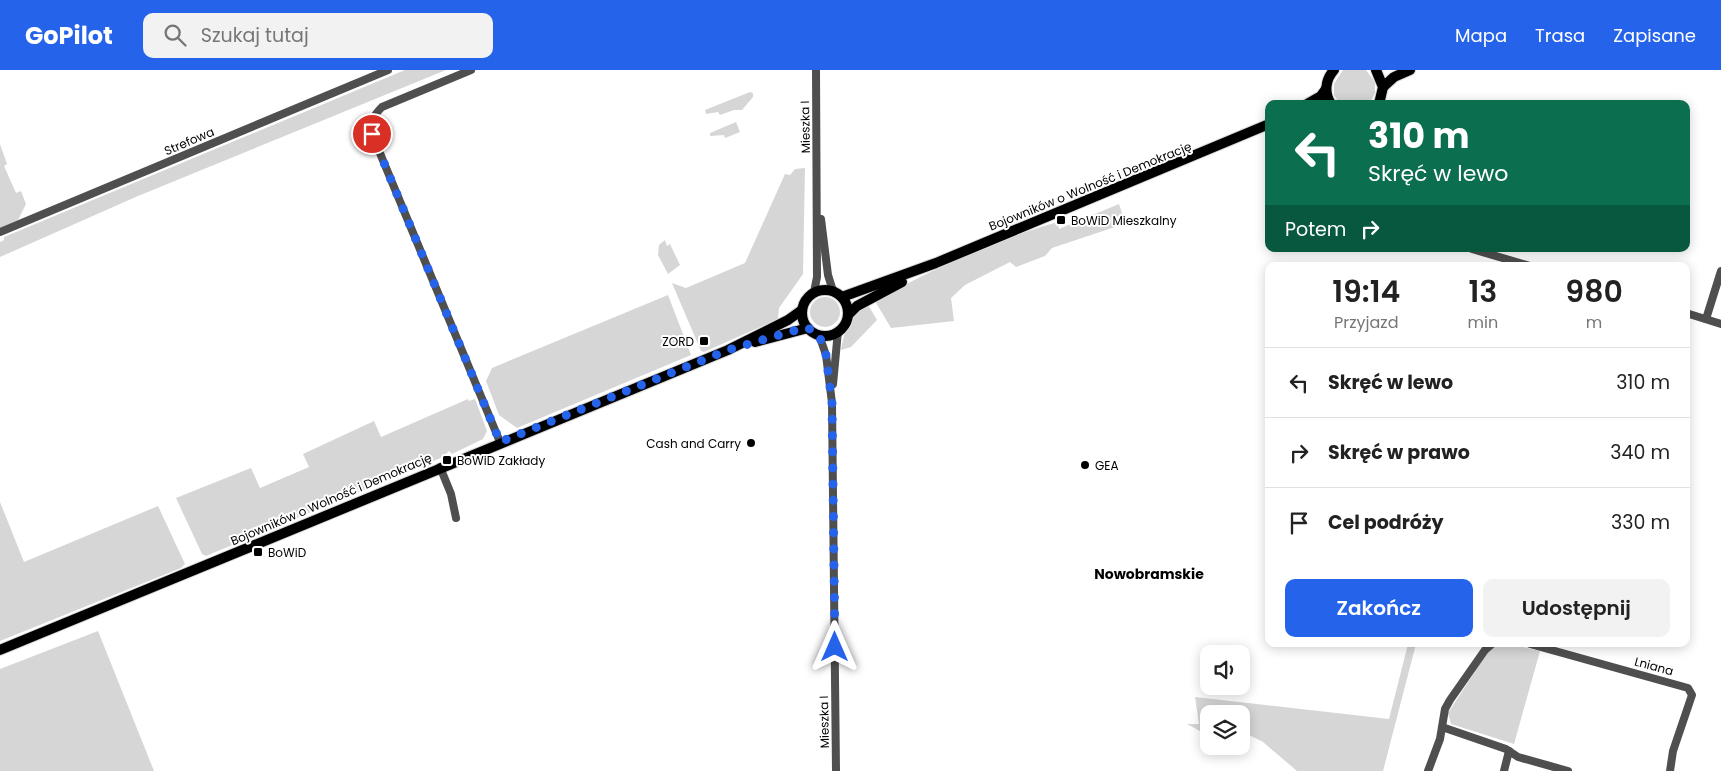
<!DOCTYPE html>
<html lang="pl">
<meta charset="utf-8">
<style>
:root{--surface:#fff;--page:#f2f2f2;--text:#222;--muted:#767676;--line:#e0e0e0;--accent:#2563eb}
body{margin:0;font-family:Poppins,sans-serif;background:var(--page);color:var(--text);height:100vh;display:flex;flex-direction:column;font-size:19px;white-space:nowrap}
*{box-sizing:border-box;margin:0}
p{font-size:16px;color:var(--muted)}
.icon{flex:none;width:28px;height:28px;fill:none;stroke:currentColor;stroke-width:2;stroke-linecap:round;stroke-linejoin:round}
.map{position:relative;flex:1;overflow:hidden}
.side{position:absolute;left:1265px;top:192px;width:425px;height:385px;display:flex;flex-direction:column;background:var(--surface);border-radius:10px;box-shadow:0 2px 12px #0003}
.side>*{flex:none}
.guide{position:absolute;left:1265px;top:30px;width:425px;height:152px;border-radius:10px;box-shadow:0 2px 12px #0003;background:#0b6e4f;color:#fff;overflow:hidden}
.tools{position:absolute;left:1200px;top:575px;display:grid;gap:10px}
.tools a{display:grid;place-items:center;width:50px;height:50px;border-radius:10px;background:var(--surface);box-shadow:0 2px 12px #0003;font-size:25px}
.pin{position:absolute;display:grid;place-items:center;width:42px;height:42px;color:#fff;margin:-21px;border:2px solid #fff;border-radius:50%;box-shadow:0 1px 5px #0007}
.me{position:absolute;width:55px;margin:-28px;rotate:0deg;stroke-linejoin:round;filter:drop-shadow(0 0 4px #0008)}
.turn{display:flex;align-items:center;gap:18px;height:105px;padding:0 20px;font-size:22px}
.turn .icon{width:65px;height:65px;stroke-width:2.5}
.turn b{display:block;font-size:35px;line-height:42px}
.then{display:flex;align-items:center;height:48px;padding:0 20px;background:#0003;gap:10px;font-size:19px}
.eta{display:flex;justify-content:space-evenly;align-items:center;height:85px;text-align:center}
.eta b{font-size:30px;font-weight:600;line-height:35px}
.cta{display:flex;gap:10px;margin-top:auto;padding:10px 20px}
.cta a{flex:1;height:58px;border-radius:10px;background:var(--accent);color:#fff;font-size:20px;font-weight:600;line-height:58px;text-align:center}
.cta a+a{background:var(--page);color:var(--text)}
ul{padding:0;list-style:none}
li{display:flex;align-items:center;gap:15px;height:70px;padding:0 20px;border-top:1px solid var(--line)}
li div{flex:1}
li b{display:block;font-size:19px}
li em{font-style:normal}
header{display:flex;align-items:center;gap:30px;box-sizing:border-box;height:70px;padding:0 25px;background:var(--accent);color:#fff}
header strong{font-size:24px}
nav{display:flex;gap:28px;margin-inline-start:auto;font-size:18px}
.search{width:350px;height:45px;background:var(--page);display:flex;align-items:center;gap:12px;box-sizing:border-box;padding:0 18px;border-radius:10px;color:var(--muted);font-size:19px}
.map>svg:first-child{display:block}
.grass{fill:#d6d6d6}
.lines{fill:none;stroke-linecap:round;stroke-linejoin:round}
.major-casing{stroke:#dbdbdb;stroke-width:12}
.minor{stroke:#4f4f4f;stroke-width:8}
.major{stroke:#000;stroke-width:10}
.route{stroke:#2563eb;stroke-width:9;stroke-dasharray:0 16.2}
.poi-dot{fill:#000;stroke:#fff;stroke-width:2}
.labels{text-anchor:middle;dominant-baseline:central;stroke-width:4;stroke-linejoin:round;paint-order:stroke}
.street-label{font-size:12px;fill:#000;stroke:#fff}
.poi-label{font-size:12px;fill:#000;stroke:#fff;text-anchor:start}
.neighbourhood-label{font-size:14px;font-weight:bold;fill:#000;stroke:#fff}
</style>
<header>
<strong>GoPilot</strong>
<div class="search"><svg class="icon" aria-label="search" viewBox="0 0 24 24"><circle cx="10" cy="10" r="6"/><path d="M15 15l6 6"/></svg>Szukaj tutaj</div>
<nav><a>Mapa</a><a>Trasa</a><a>Zapisane</a></nav>
</header>
<div class="map">
<svg width="1721" height="701" viewBox="0 0 1721 701">
<rect width="100%" height="100%" fill="#fff"/>
<!-- grass -->
<g class="grass">
<polygon points="405,0 446,0 138,126 0,187 0,172 4,170 4,167"/>
<polygon points="1343,0 1366,0 1375,12 1375,23 1369,34 1340,34 1334,25 1334,14"/>
<polygon points="750,22 753,23 753,27 742,40 734,40 720,45 718,42 706,44 705,40"/>
<polygon points="736,52 740,62 725,68 724,65 710,66 710,63"/>
<polygon points="0,74 7,94 4,96 16,123 21,121 26,134 18,150 0,158"/>
<polygon points="805,98 803,204 779,238 778,249 704,282 701,281 672,213 686,218 745,193 785,104 790,105 795,99"/>
<path d="M1119 134 1122 143 1117 147 1118 156 1052 178 1045 186 1016 197 1010 192 965 215 951 228 954 251 891 258 875 231C932 199 994 170 1058 152L1059 159Z"/>
<polygon points="665,170 667,176 670,174 680,195 668,204 658,185 659,175"/>
<polygon points="668,225 691,285 517,358 499,345 486,311 492,298"/>
<circle cx="825" cy="242" r="15"/>
<path d="M868 235 877 250 851 277 841 280C844 261 850 244 868 235Z"/>
<polygon points="468,329 469,331 475,329 487,361 483,369 452,384 449,381 443,387 206,486 202,484 176,428 251,398 260,418 309,397 303,384 374,351 381,367"/>
<polygon points="0,432 24,492 158,436 185,494 181,498 0,571"/>
<polygon points="98,561 154,701 0,701 0,599"/>
<polygon points="1408,574 1416,574 1383,701 1297,701 1263,672 1241,661 1241,644 1209,644 1209,666 1187,654 1199,654 1195,627 1389,649"/>
<polygon points="1510,574 1540,581 1514,674 1451,654 1448,643 1489,580 1496,575"/>
</g>
<g class="lines">
<!-- major casing -->
<g class="major-casing">
<g id="major">
<polyline points="1376,0 1383,17 1379,34"/>
<polyline points="1383,17 1394,7 1410,0"/>
<polyline points="1307,34 1321,26 1326,19"/>
<path d="M1331 34C1324 23 1325 10 1334 0"/>
<circle cx="825" cy="243" r="23"/>
<polyline points="842,227 936,193 1269,54"/>
<polyline points="848,245 857,236 902,212"/>
<polyline points="755,272 808,258"/>
<polyline points="0,580 728,280 788,250 802,240"/>
</g>
</g>
<!-- minor -->
<g class="minor">
<path d="M471 0 382 37C373 46 370 52 372 64L500 372"/>
<polyline points="821,149 828,205 833,221"/>
<polyline points="0,162 388,0"/>
<polyline points="1472,179 1530,196"/>
<polyline points="814,222 817,207 816,0"/>
<polyline points="1686,243 1721,254"/>
<polyline points="1706,249 1721,201"/>
<polyline points="819,265 826,285 832,333 836,701"/>
<polyline points="833,314 838,261"/>
<polyline points="440,397 451,424 456,448"/>
<polyline points="1530,574 1688,618 1692,625 1673,681 1670,701"/>
<polyline points="1442,657 1506,679 1518,687 1568,701"/>
<polyline points="1428,701 1440,669 1445,639 1450,630 1485,580 1492,574"/>
<polyline points="1504,701 1509,681"/>
</g>
<!-- major -->
<use href="#major" class="major"/>
</g>
<g class="lines">
<!-- route -->
<polyline class="route" points="372,64 500,372 728,280 800,259 808,258 819,265 826,285 832,333 835,577"/>
</g>
<!-- markers -->
<g class="poi-dot">
<rect x="1056" y="145" width="10" height="10" rx="2.5"/>
<rect x="699" y="266" width="10" height="10" rx="2.5"/>
<circle cx="751" cy="373" r="5"/>
<rect x="442" y="385" width="10" height="10" rx="2.5"/>
<circle cx="1085" cy="395" r="5"/>
<rect x="253" y="477" width="10" height="10" rx="2.5"/>
</g>
<g class="labels">
<!-- street labels -->
<g class="street-label">
<text transform="translate(805 57) rotate(-91)">Mieszka I</text>
<text transform="translate(189 71) rotate(-23)">Strefowa</text>
<text transform="translate(1090 116) rotate(-22)">Bojowników o Wolność i Demokrację</text>
<text transform="translate(331 429) rotate(-23)">Bojowników o Wolność i Demokrację</text>
<text transform="translate(1654 596) rotate(15)">Lniana</text>
<text transform="translate(824 652) rotate(-91)">Mieszka I</text>
</g>
<!-- poi labels -->
<g class="poi-label">
<text x="1071" y="150">BoWiD Mieszkalny</text>
<text x="694" y="271" text-anchor="end">ZORD</text>
<text x="741" y="373" text-anchor="end">Cash and Carry</text>
<text x="457" y="390">BoWiD Zakłady</text>
<text x="1095" y="395">GEA</text>
<text x="268" y="482">BoWiD</text>
</g>
<!-- neighbourhood labels -->
<g class="neighbourhood-label">
<text x="1149" y="504">Nowobramskie</text>
</g>
</g>
</svg>
<div class="tools">
<a><svg class="icon" aria-label="sound" viewBox="0 0 24 24"><path d="M4 9h4l5-4v14l-5-4H4zM17 9q2 3 0 6"/></svg></a>
<a><svg class="icon" aria-label="layers" viewBox="0 0 24 24"><path d="M12 4l9 5-9 5-9-5zM3 14l9 5 9-5"/></svg></a>
</div>
<div class="pin" style="left:372px;top:64px;background:#d93025"><svg class="icon" aria-label="arrive" viewBox="0 0 24 24"><path d="M6 21V4h12l-3 4 3 4H6"/></svg></div>
<svg class="me" style="left:835px;top:577px" viewBox="-20 -20 40 40"><path d="M0-17L14 15 0 8-14 15z" fill="#2563eb" stroke="#fff" stroke-width="4"/></svg>
<div class="guide">
<div class="turn"><svg class="icon" aria-label="left" viewBox="0 0 24 24"><path d="M17 20v-9H6M10 6l-5 5 5 5"/></svg><div><b>310 m</b>Skręć w lewo</div></div>
<div class="then">Potem<svg class="icon" aria-label="right" viewBox="0 0 24 24"><path d="M7 20v-9h11M14 6l5 5-5 5"/></svg></div>
</div>
<section class="side">
<div class="eta">
<div><b>19:14</b><p>Przyjazd</p></div>
<div><b>13</b><p>min</p></div>
<div><b>980</b><p>m</p></div>
</div>
<ul>
<li><svg class="icon" aria-label="left" viewBox="0 0 24 24"><path d="M17 20v-9H6M10 6l-5 5 5 5"/></svg><div><b>Skręć w lewo</b></div><em>310 m</em></li>
<li><svg class="icon" aria-label="right" viewBox="0 0 24 24"><path d="M7 20v-9h11M14 6l5 5-5 5"/></svg><div><b>Skręć w prawo</b></div><em>340 m</em></li>
<li><svg class="icon" aria-label="arrive" viewBox="0 0 24 24"><path d="M6 21V4h12l-3 4 3 4H6"/></svg><div><b>Cel podróży</b></div><em>330 m</em></li>
</ul>
<div class="cta"><a>Zakończ</a><a>Udostępnij</a></div>
</section>
</div>
